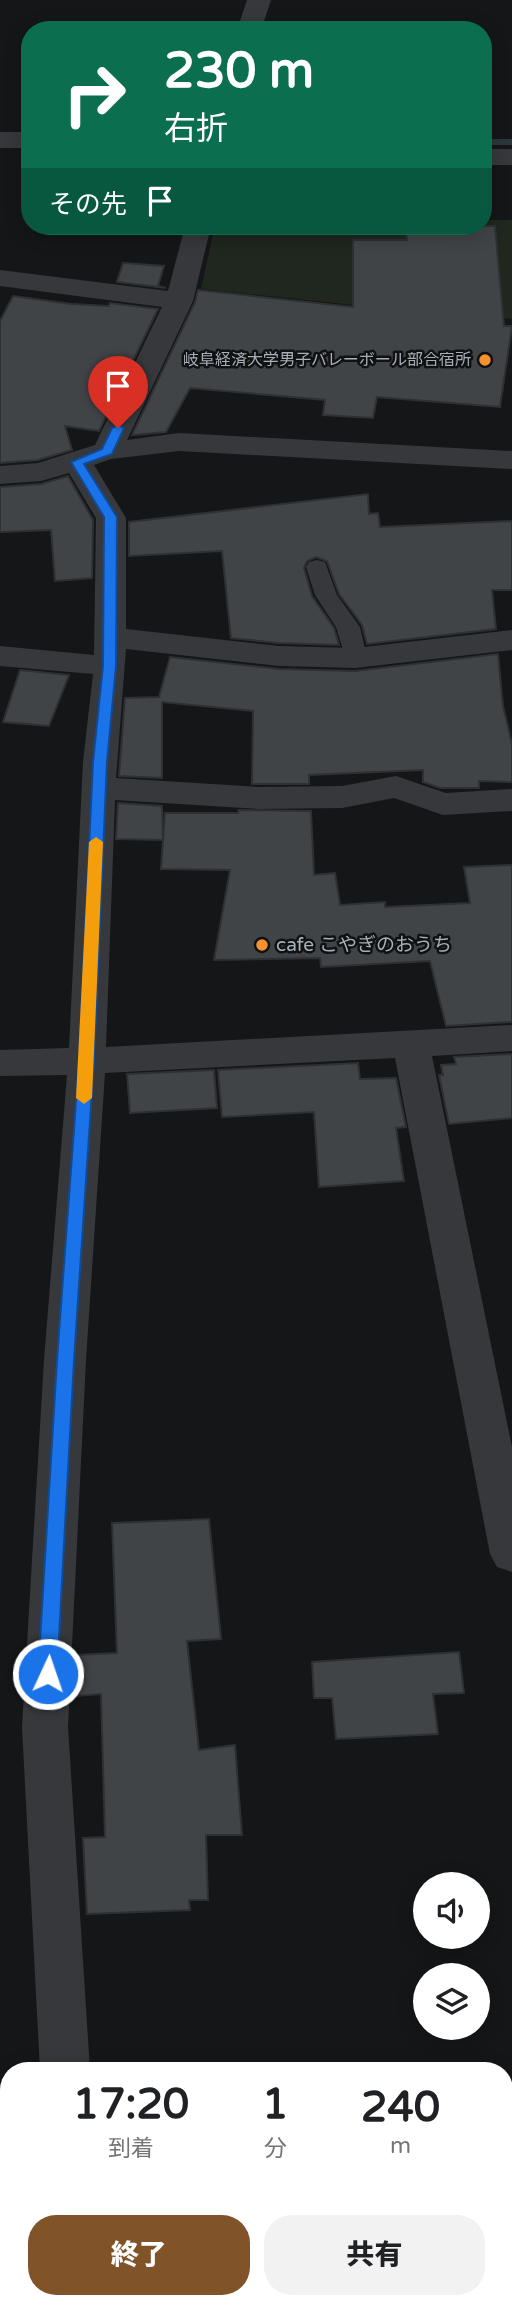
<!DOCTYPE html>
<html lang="ja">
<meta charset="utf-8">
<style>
:root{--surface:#fff;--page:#f2f2f2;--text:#202124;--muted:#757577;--accent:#805329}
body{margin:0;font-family:"Varela Round","Noto Sans JP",sans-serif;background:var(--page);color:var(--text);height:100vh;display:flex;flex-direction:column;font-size:26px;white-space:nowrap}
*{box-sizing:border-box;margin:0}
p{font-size:23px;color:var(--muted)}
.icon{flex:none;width:38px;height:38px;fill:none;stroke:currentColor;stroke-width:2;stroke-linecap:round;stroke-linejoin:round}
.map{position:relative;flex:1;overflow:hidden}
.drawer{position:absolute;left:0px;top:2062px;width:513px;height:247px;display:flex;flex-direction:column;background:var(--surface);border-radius:28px 28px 0 0;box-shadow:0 4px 18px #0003}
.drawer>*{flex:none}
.guide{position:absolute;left:21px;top:21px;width:471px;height:214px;border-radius:28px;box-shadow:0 4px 18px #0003;background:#0b6e4f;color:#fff;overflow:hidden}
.fabs{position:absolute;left:413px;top:1872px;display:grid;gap:14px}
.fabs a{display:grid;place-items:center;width:77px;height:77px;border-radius:50%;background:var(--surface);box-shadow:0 4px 18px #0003;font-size:35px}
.pin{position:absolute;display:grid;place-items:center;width:60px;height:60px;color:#fff;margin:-72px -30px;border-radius:50% 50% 50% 0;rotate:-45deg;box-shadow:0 0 7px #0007}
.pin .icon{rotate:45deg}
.me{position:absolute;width:77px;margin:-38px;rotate:3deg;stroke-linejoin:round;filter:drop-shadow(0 0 5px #0008)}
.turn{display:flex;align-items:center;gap:24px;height:147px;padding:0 28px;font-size:32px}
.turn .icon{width:91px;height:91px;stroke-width:2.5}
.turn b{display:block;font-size:49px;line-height:60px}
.then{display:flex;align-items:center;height:66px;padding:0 28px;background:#0003;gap:14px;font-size:26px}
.eta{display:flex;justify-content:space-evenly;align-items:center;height:119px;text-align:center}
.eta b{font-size:42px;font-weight:800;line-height:49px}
.button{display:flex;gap:14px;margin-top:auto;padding:14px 28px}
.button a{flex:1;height:80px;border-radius:28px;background:var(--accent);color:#fff;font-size:28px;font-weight:800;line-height:80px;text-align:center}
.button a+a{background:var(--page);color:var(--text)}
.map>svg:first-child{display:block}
.green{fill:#1f271f}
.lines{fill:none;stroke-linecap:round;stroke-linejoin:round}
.stream{fill:#2b373b;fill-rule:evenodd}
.building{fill:#414447;stroke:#2f3033;stroke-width:2}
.lane{fill:#36383c;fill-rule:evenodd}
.street{fill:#36383c;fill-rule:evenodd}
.route{fill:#1a73e8;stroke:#114b97;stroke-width:2}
.slow{fill:#f59e0b}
.poi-dot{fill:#f6912f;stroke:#101112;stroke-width:2.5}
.labels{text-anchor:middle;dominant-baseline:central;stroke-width:5;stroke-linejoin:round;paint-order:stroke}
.far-poi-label{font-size:16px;fill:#a7afb8;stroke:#101112;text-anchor:end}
.poi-label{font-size:19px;fill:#a7afb8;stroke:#101112;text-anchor:start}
</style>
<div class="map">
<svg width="512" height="2307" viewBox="0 0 512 2307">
<rect width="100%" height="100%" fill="#151617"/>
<!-- green -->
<polygon class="green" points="483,220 512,220 512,319 392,309 201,289 215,226 483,226"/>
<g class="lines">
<!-- stream -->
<rect class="stream" x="483" y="139" width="29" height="6"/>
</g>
<!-- building -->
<g class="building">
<polygon points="406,226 495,226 504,326 512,326 500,407 377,397 373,418 323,415 325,400 190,388 166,432 132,435 195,302 198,290 353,307 353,240 407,240"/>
<polygon points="123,263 164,266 158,286 166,288 117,282"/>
<polygon points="13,296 71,304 109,306 110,303 158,309 99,431 65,426 72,450 38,460 0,463 0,321"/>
<polygon points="68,476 93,520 92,578 55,581 51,530 0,532 0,487 41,484"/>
<polygon points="368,494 369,514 378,513 380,527 512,521 512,590 492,590 496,629 367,644 362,625 339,594 327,561 316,557 307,561 304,568 312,596 334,628 339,645 279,643 231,638 222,551 129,556 129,522"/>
<polygon points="498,654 503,706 512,744 512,782 479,781 479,788 440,788 423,782 423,770 309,775 309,784 252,784 253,711 162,702 162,778 119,776 125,698 159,697 170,657 279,669 355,671"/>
<polygon points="20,670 69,675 49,726 3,722"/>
<polygon points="118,803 162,806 163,840 116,839"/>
<polygon points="239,810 311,811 314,875 335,873 340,905 385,902 385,907 470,903 464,867 512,865 512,1022 446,1026 430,961 321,967 320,958 214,960 230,870 161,869 165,813 238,813"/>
<polygon points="512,1054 512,1118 449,1124 439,1075 443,1075 441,1065 456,1064 454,1057"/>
<polygon points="358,1063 360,1079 396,1078 406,1127 396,1128 404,1181 319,1187 314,1112 222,1117 218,1070"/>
<polygon points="214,1070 217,1108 130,1113 127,1074"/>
<polygon points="209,1519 221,1639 187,1641 199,1750 235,1745 242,1835 206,1835 208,1900 189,1900 190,1910 87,1914 83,1838 105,1837 101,1694 77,1696 76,1655 117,1653 112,1523"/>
<polygon points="459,1652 464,1693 433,1694 438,1734 336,1739 332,1698 314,1698 312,1662"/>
</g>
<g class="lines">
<!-- lane -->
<polygon class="lane" points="317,560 325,562 337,595 360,627 367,658 363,663 355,665 347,663 336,627 315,595 306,567 309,562"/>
<!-- street -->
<g class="street">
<polygon points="247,0 271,0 261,30 237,30"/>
<rect x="0" y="132" width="30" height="16"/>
<rect x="483" y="149" width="29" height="16"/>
<polygon points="185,226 211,226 193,301 127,440 179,433 512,451 512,469 179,451 111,459 94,465 126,518 126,629 279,646 355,648 512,630 512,650 355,668 279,666 126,649 116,778 258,787 342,786 396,776 446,793 512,789 512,811 443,815 394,798 342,808 258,809 115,800 106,1047 512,1025 512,1051 432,1056 512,1447 512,1572 497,1567 490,1554 395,1058 105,1073 86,1360 68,1727 90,2070 40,2070 22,1727 44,1360 67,1075 0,1076 0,1050 69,1048 83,762 93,674 0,666 0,646 94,655 96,518 69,473 41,481 0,484 0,466 38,463 95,445 162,307 0,286 0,270 168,291"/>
<polygon points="52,2300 105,2300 106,2307 52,2307"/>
</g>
</g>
<!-- route -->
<polygon class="route" points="118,425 124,428 112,454 84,464 117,517 116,666 107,762 94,1061 74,1360 57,1674 54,1680 48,1682 41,1680 38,1674 57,1360 79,1061 93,762 103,666 104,517 71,462 102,449 112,428"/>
<!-- slow -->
<polygon class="slow" points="96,837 103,842 92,1098 84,1104 76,1098 89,842"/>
<!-- markers -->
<g class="poi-dot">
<circle cx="485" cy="360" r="7"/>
<circle cx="262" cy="945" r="7"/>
</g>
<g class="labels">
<!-- far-poi labels -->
<g class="far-poi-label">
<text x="471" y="360">岐阜経済大学男子バレーボール部合宿所</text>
</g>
<!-- poi labels -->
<g class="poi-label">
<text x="276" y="945">cafe こやぎのおうち</text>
</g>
</g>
</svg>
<div class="fabs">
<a><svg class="icon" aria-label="sound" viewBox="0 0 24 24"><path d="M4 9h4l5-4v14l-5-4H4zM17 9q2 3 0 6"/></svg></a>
<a><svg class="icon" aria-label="layers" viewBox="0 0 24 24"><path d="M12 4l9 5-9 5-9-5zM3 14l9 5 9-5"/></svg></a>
</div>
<div class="pin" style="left:118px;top:428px;background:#d93025"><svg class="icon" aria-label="arrive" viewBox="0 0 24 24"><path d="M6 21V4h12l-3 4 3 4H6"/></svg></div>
<svg class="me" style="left:48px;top:1674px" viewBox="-20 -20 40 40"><circle r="17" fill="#1a73e8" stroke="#fff" stroke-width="3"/><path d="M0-11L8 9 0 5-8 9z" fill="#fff"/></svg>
<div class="guide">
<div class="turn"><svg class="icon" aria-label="right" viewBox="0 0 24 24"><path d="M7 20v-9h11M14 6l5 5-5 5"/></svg><div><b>230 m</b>右折</div></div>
<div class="then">その先<svg class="icon" aria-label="arrive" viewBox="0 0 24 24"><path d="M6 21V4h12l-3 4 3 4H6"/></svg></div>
</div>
<section class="drawer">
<div class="eta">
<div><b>17:20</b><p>到着</p></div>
<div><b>1</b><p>分</p></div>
<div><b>240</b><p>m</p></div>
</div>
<div class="button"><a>終了</a><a>共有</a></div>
</section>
</div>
